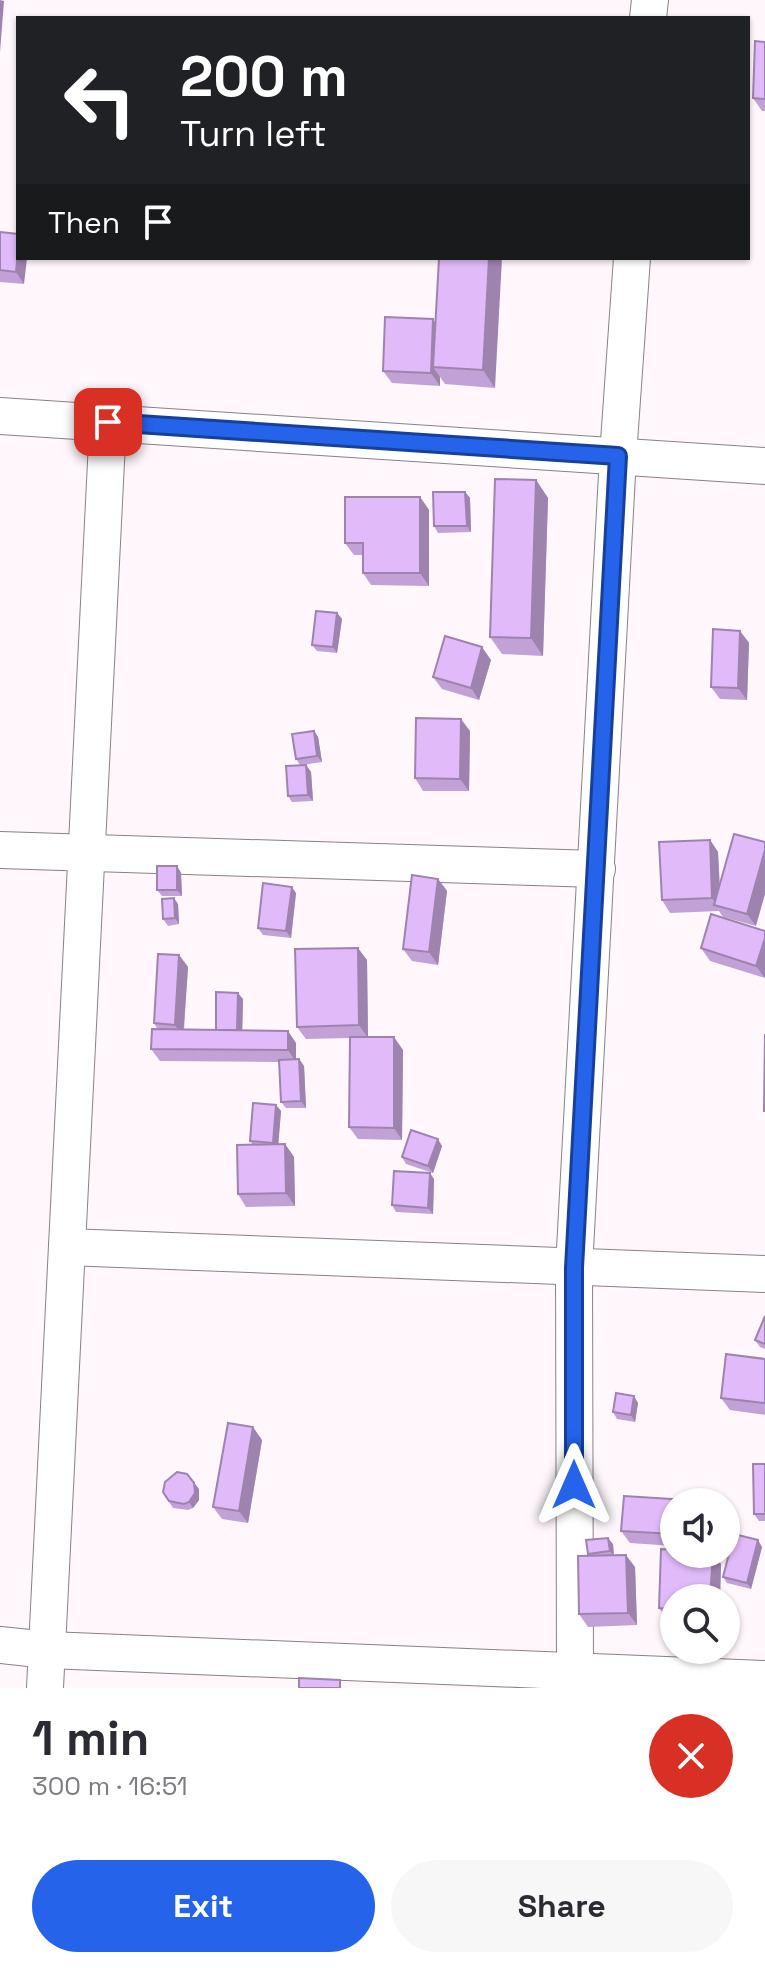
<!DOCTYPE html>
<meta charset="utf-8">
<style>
:root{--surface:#fff;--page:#f7f7f7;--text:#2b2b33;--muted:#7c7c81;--accent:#2563eb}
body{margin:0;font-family:"Space Grotesk",sans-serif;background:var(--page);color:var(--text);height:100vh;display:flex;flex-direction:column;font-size:30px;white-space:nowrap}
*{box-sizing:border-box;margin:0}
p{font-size:26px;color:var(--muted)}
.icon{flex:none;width:44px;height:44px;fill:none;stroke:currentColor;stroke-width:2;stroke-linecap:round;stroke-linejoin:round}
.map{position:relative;height:1688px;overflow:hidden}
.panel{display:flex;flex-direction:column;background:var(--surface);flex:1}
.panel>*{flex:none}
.top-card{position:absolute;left:16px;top:16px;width:734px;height:244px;border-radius:0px;box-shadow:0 2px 6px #0004;background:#202124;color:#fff;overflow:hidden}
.tools{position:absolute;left:660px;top:1488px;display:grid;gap:16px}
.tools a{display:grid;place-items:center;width:80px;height:80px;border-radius:50%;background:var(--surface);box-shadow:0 2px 6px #0004;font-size:40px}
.pin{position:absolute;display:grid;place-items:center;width:68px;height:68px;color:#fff;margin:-34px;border-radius:16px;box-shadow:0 4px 12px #0006}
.me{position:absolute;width:88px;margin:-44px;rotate:0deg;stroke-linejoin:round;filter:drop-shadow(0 0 6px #0008)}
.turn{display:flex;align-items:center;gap:28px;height:168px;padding:0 32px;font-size:36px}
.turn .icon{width:104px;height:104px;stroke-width:2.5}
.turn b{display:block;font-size:56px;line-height:68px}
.then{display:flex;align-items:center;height:76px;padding:0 32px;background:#0003;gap:16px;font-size:30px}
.round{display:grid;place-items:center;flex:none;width:84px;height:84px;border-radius:42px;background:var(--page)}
.overview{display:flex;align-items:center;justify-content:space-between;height:136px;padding:0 32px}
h1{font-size:48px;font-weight:800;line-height:60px}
.cta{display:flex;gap:16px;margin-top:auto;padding:16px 32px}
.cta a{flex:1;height:92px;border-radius:48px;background:var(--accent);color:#fff;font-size:32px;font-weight:800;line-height:92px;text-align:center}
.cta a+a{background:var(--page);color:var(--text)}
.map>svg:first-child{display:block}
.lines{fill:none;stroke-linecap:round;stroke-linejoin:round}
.minor-casing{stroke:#898186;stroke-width:38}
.minor{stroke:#fff;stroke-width:36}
.wall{fill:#c2a1d6}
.shaded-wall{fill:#9e83ae}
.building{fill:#e1bbf9;stroke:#9e83ae;stroke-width:2}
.route-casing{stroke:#184099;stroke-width:20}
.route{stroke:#2563eb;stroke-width:14}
</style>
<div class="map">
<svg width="765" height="1688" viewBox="0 0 765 1688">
<rect width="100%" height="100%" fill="#fff7fc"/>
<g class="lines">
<!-- minor casing -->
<g class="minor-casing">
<g id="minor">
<polyline points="648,18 650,0"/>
<polyline points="0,416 765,466"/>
<polyline points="0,850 597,869"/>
<polyline points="67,1247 765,1274"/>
<polyline points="0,1645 48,1650 765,1679"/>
<polyline points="575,1670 574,1268 618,456 632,258"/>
<polyline points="45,1688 108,422"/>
</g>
</g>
<!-- minor -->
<use href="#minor" class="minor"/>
</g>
<!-- wall -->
<g class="wall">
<polygon points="765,42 765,111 762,111 753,98"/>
<polygon points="0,232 24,284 0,282"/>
<polygon points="439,258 495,388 445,384 440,377 440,386 392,383 383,371 435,323"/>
<polygon points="536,480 548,498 543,656 502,654 490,637"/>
<polygon points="465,492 470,498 471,532 438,533 434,526"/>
<polygon points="420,497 429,510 429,586 371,585 363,573 363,555 354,555 345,543"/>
<polygon points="337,613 342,619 337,653 317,651 312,645"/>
<polygon points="740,631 749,643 747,700 720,699 711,687"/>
<polygon points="491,660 479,700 442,689 433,677"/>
<polygon points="314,731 318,737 322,762 302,765 306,765 311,772 313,801 292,802 288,796 300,765 296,759"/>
<polygon points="470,731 469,791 423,791 415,778"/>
<polygon points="734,834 756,926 723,917 719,911 670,913 662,900 710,840 718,852 720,885"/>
<polygon points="177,866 181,873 182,896 162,896 157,890"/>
<polygon points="438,879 447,891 438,965 412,961 403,949"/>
<polygon points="296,893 291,938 263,935 258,928"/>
<polygon points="178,904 179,924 168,926 163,919"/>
<polygon points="765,931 765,978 710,961 701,948"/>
<polygon points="179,955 188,967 184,1030 216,1030 243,999 242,1030 296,1043 296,1059 299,1059 304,1066 306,1108 286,1108 281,1102 279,1062 160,1061 151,1049 158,1030 154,1023"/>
<polygon points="367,960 368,1037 403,1050 402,1140 358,1139 349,1127 350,1038 306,1039 297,1027"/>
<polygon points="276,1105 281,1111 278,1144 285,1144 294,1157 295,1206 246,1207 238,1194 253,1145 250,1141"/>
<polygon points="442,1146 433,1173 406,1164 402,1157"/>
<polygon points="434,1179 433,1214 396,1212 392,1205"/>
<polygon points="765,1316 765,1349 760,1347 755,1340"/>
<polygon points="765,1359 765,1415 730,1410 721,1398"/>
<polygon points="638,1403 635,1422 617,1419 613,1412"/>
<polygon points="262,1440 248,1523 222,1519 213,1507"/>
<polygon points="765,1464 765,1521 759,1521 754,1514"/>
<polygon points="194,1483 199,1489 199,1500 193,1508 188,1510 173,1508 163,1492"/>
<polygon points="674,1502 674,1546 630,1543 621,1531"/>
<polygon points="613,1544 614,1555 635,1567 637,1625 588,1627 579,1614 589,1556 588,1554"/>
<polygon points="762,1547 751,1589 727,1583 723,1577"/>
<polygon points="721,1564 720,1598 674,1598 674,1621 668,1620 659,1608"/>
</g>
<!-- shaded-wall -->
<g class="shaded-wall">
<polygon points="0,0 4,1 0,52"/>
<polygon points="18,250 18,258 27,258 24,284 16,272"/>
<polygon points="489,258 502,258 495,388 483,370"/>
<polygon points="433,319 442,332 433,367 440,377 440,386 431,373"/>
<polygon points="536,480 548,498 543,656 531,638"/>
<polygon points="465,492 470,498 471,532 467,526"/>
<polygon points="420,497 429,510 429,586 420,573"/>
<polygon points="337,613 342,619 337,653 333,647"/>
<polygon points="740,631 749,643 747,700 738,688"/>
<polygon points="482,647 491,660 479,700 471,688"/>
<polygon points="461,719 470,731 469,791 460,779"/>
<polygon points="314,731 318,737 322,762 317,756"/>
<polygon points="306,765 311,772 313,801 308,795"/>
<polygon points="710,840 718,852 720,906 717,905 712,898"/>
<polygon points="765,850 765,894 756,926 747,914"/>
<polygon points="177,866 181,873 182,896 177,890"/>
<polygon points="438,879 447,891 438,965 429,952"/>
<polygon points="292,887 296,893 291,938 286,931"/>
<polygon points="174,898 178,904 179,924 175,918"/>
<polygon points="765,938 765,978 756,966"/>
<polygon points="358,948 367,960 368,1038 359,1025"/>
<polygon points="179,955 188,967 183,1037 175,1025"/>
<polygon points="238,993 243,999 242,1042 237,1036"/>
<polygon points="288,1031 296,1043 296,1062 288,1050"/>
<polygon points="394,1037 403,1050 402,1140 394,1128"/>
<polygon points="299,1059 304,1066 306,1108 301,1101"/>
<polygon points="276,1105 281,1111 278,1149 273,1143"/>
<polygon points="438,1139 442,1146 433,1173 428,1166"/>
<polygon points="285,1144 294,1157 295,1206 286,1193"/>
<polygon points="430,1173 434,1179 433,1214 428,1208"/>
<polygon points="634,1396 638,1403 635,1422 631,1415"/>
<polygon points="253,1427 262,1440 248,1523 239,1511"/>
<polygon points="194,1483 199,1489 199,1500 193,1508 189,1502"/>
<polygon points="726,1512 728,1514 726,1541"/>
<polygon points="608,1538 613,1544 614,1557 610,1551"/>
<polygon points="758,1540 762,1547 751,1589 747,1583"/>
<polygon points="713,1554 714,1554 721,1564 720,1598 710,1598"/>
<polygon points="626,1555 635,1567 637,1625 628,1613"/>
</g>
<!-- building -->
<g class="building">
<polygon points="755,41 765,42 765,99 753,98"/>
<polygon points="0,232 18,234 18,250 16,272 0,270"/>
<polygon points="439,258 489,258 483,370 433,367"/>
<polygon points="385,317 433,319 431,373 383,371"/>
<polygon points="495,479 536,480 531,638 490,637"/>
<polygon points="433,492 465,492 467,526 434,526"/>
<polygon points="345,497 420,497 420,573 363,573 363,543 345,543"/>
<polygon points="316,611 337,613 333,647 312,645"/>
<polygon points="713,629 740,631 738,688 711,687"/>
<polygon points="445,636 482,647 471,688 433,677"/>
<polygon points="416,718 461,719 460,779 415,778"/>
<polygon points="314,731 317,756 296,759 292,734"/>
<polygon points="306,765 308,795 288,796 286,766"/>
<polygon points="734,834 765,842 765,850 747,914 714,905"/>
<polygon points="710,840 712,898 662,900 659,842"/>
<rect x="157" y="866" width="20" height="24"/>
<polygon points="412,875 438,879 429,952 403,949"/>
<polygon points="263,883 292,887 286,931 258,928"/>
<polygon points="174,898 175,918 163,919 162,899"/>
<polygon points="711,914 765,931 765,938 756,966 701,948"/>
<polygon points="358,948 359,1025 297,1027 295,949"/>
<polygon points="158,954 179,955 175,1025 154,1023"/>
<polygon points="216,992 238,993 237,1030 216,1030"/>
<polygon points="152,1029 288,1031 288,1050 151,1049"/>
<polygon points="765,1034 765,1111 764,1111"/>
<polygon points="350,1037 394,1037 394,1128 349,1127"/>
<polygon points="299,1059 301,1101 281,1102 279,1060"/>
<polygon points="253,1103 276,1105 273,1143 250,1141"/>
<polygon points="411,1130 438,1139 428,1166 402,1157"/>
<polygon points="285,1144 286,1193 238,1194 237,1145"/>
<polygon points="394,1171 430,1173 428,1208 392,1205"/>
<polygon points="765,1316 765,1344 755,1340"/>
<polygon points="726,1354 765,1359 765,1403 721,1398"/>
<polygon points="616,1393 634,1396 631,1415 613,1412"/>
<polygon points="228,1423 253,1427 239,1511 213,1507"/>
<polygon points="753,1464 765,1464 765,1514 754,1514"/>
<polygon points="177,1472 187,1474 194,1483 195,1493 189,1502 184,1504 169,1501 163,1492 165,1482"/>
<polygon points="624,1496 719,1502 674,1502 674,1534 621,1531"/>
<polygon points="734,1534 758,1540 747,1583 723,1577"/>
<polygon points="608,1538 610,1551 588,1554 586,1540"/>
<polygon points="661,1549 674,1550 674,1554 713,1554 710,1598 674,1598 674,1609 659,1608"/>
<polygon points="626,1555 628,1613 579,1614 578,1556"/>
<polygon points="299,1678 340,1680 340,1688 299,1688"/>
</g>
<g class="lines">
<!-- route casing -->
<g class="route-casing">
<polyline id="route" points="108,422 618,456 574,1268 574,1485"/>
</g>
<!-- route -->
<use href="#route" class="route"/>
</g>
</svg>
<div class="tools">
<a><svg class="icon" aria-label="sound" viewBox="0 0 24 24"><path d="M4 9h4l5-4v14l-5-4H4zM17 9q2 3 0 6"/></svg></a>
<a><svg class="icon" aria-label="search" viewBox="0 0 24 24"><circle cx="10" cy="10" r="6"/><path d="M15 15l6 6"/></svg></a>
</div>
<div class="pin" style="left:108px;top:422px;background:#d93025"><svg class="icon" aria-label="arrive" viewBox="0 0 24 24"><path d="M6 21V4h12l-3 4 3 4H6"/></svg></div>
<svg class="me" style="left:574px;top:1485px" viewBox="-20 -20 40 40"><path d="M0-17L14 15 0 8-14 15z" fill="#2563eb" stroke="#fff" stroke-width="4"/></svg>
<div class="top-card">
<div class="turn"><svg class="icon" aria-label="left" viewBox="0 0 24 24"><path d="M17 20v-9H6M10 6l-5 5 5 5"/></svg><div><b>200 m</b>Turn left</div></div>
<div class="then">Then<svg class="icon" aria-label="arrive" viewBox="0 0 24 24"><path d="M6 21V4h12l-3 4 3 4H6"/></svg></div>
</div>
</div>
<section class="panel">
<div class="overview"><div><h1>1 min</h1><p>300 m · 16:51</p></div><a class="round" style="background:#d93025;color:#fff"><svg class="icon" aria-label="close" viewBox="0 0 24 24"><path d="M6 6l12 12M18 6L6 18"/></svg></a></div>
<div class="cta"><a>Exit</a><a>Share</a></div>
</section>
